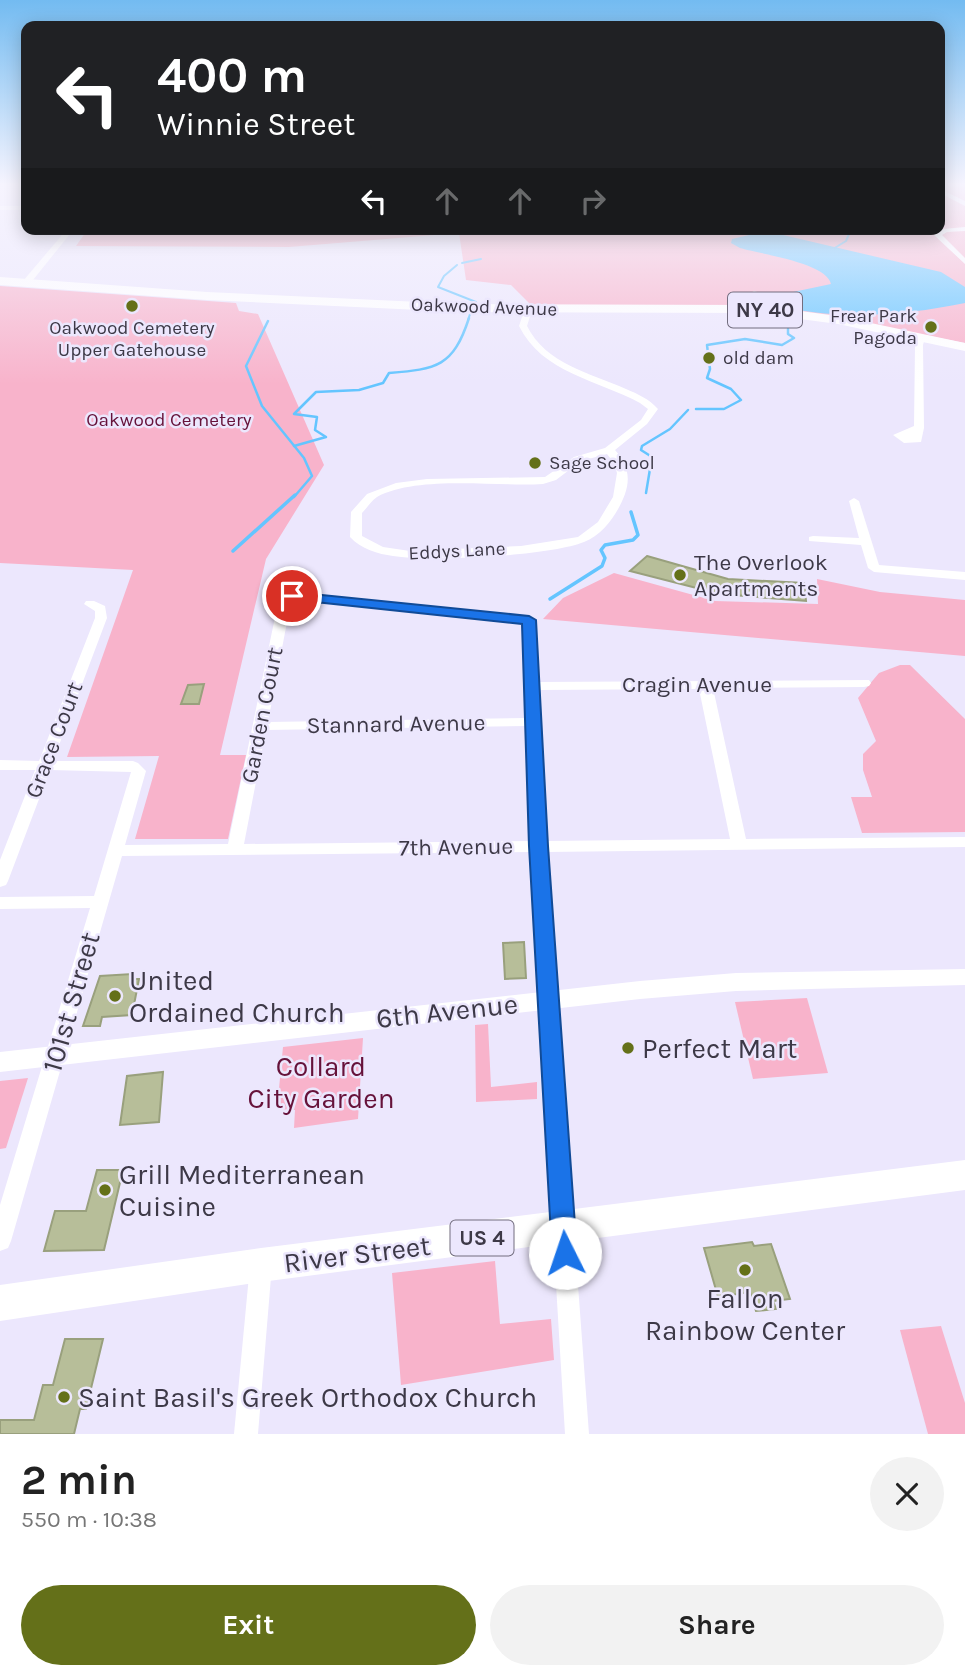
<!DOCTYPE html>
<meta charset="utf-8">
<style>
:root{--surface:#fff;--page:#f2f2f2;--text:#222;--muted:#767676;--accent:#647019}
body{margin:0;font-family:Karla,sans-serif;background:var(--page);color:var(--text);height:100vh;display:flex;flex-direction:column;font-size:26px;white-space:nowrap}
*{box-sizing:border-box;margin:0}
p{font-size:23px;color:var(--muted)}
.icon{flex:none;width:38px;height:38px;fill:none;stroke:currentColor;stroke-width:2;stroke-linecap:round;stroke-linejoin:round}
.map{position:relative;height:1434px;overflow:hidden}
.panel{display:flex;flex-direction:column;background:var(--surface);flex:1}
.panel>*{flex:none}
.guide{position:absolute;left:21px;top:21px;width:924px;height:214px;border-radius:14px;box-shadow:0 4px 18px #0003;background:#202124;color:#fff;overflow:hidden}
.pin{position:absolute;display:grid;place-items:center;width:60px;height:60px;color:#fff;margin:-30px;border:4px solid #fff;border-radius:50%;box-shadow:0 2px 7px #0007}
.me{position:absolute;width:77px;margin:-38px;rotate:356deg;stroke-linejoin:round;filter:drop-shadow(0 0 5px #0008)}
.turn{display:flex;align-items:center;gap:24px;height:147px;padding:0 21px;font-size:32px}
.turn .icon{width:91px;height:91px;stroke-width:2.5}
.turn b{display:block;font-size:49px;line-height:60px}
.lanes{display:flex;align-items:center;height:66px;padding:0 21px;background:#0003;justify-content:center;gap:35px;direction:ltr}
.lanes .off{opacity:.35}
.round{display:grid;place-items:center;flex:none;width:74px;height:74px;border-radius:37px;background:var(--page)}
.headline{display:flex;align-items:center;justify-content:space-between;height:119px;padding:0 21px}
h1{font-size:42px;font-weight:700;line-height:52px}
.cta{display:flex;gap:14px;margin-top:auto;padding:14px 21px}
.cta a{flex:1;height:80px;border-radius:42px;background:var(--accent);color:#fff;font-size:28px;font-weight:700;line-height:80px;text-align:center}
.cta a+a{background:var(--page);color:var(--text)}
.map>svg:first-child{display:block}
.green{fill:#f8b3cb}
.water{fill:#64c5ff}
.lines{fill:none;stroke-linecap:round;stroke-linejoin:round}
.stream-far2{stroke:#64c5ff;stroke-width:2}
.stream-far1{stroke:#64c5ff;stroke-width:2.5}
.stream{stroke:#64c5ff;stroke-width:3.5}
.building{fill:#b7be99;stroke:#99a07d;stroke-width:2}
.minor{fill:#fff;fill-rule:evenodd}
.tertiary{fill:#fff;fill-rule:evenodd}
.primary{fill:#fff;fill-rule:evenodd}
.route{fill:#1a73e8;stroke:#114b97;stroke-width:2}
.poi-dot{fill:#647019;stroke:#ece7fd;stroke-width:2.5}
.labels{text-anchor:middle;dominant-baseline:central;stroke-width:5;stroke-linejoin:round;paint-order:stroke}
.far-street-label{font-size:19px;fill:#3d3947;stroke:#ece7fd}
.far-poi-label{font-size:19px;fill:#3d3947;stroke:#ece7fd;text-anchor:start}
.far-park-label{font-size:19px;fill:#66123a;stroke:#ece7fd}
.shield{fill:#ece7fd;stroke:#726d7e;stroke-width:2}
.shield-label{font-size:21px;font-weight:bold;fill:#3d3947}
.poi-label{font-size:23px;fill:#3d3947;stroke:#ece7fd;text-anchor:start}
.street-label{font-size:23px;fill:#3d3947;stroke:#ece7fd}
.near-poi-label{font-size:28px;fill:#3d3947;stroke:#ece7fd;text-anchor:start}
.near-street-label{font-size:28px;fill:#3d3947;stroke:#ece7fd}
.near-park-label{font-size:28px;fill:#66123a;stroke:#ece7fd}
</style>
<div class="map">
<svg width="965" height="1434" viewBox="0 0 965 1434">
<rect width="100%" height="100%" fill="#ece7fd"/>
<!-- green -->
<g class="green">
<polygon points="940,184 965,184 965,343 800,311 533,307 511,285 466,280 459,233 289,247 76,246 88,229 940,229"/>
<polygon points="0,286 236,303 239,311 258,314 324,465 266,559 220,755 246,755 228,839 135,839 159,756 67,757 133,570 0,563"/>
<polygon points="614,573 715,601 818,604 817,579 880,592 965,600 965,656 543,619 563,598"/>
<polygon points="900,665 910,665 965,719 965,832 862,833 851,797 872,797 863,770 863,754 876,741 858,698 879,673"/>
<polygon points="807,998 828,1073 753,1079 735,1002"/>
<polygon points="488,1024 491,1087 537,1082 537,1099 476,1102 475,1025"/>
<polygon points="363,1038 358,1119 294,1128 295,1110 277,1109 283,1047"/>
<polygon points="28,1078 6,1148 0,1149 0,1081"/>
<polygon points="495,1261 500,1324 551,1319 554,1360 401,1385 392,1273"/>
<polygon points="941,1326 965,1403 965,1434 928,1434 900,1330"/>
</g>
<!-- water -->
<path class="water" d="M766 231 941 272 965 287V303C902 316 833 321 771 304L768 299 774 296 831 284C827 263 760 254 740 248L731 243 732 239Z"/>
<g class="lines">
<!-- stream-far2 -->
<g class="stream-far2">
<polyline points="833,249 846,241 849,234"/>
<polyline points="462,263 481,259"/>
<polyline points="457,265 444,276 438,287 476,302"/>
<polyline points="468,320 470,314"/>
</g>
<!-- stream-far1 -->
<g class="stream-far1">
<polyline points="268,321 246,366 262,406 304,458 312,476 294,497"/>
<polyline points="696,409 724,409 741,400 731,389 707,378 710,369 707,345 745,339 782,345 794,338 788,334 788,329"/>
<path d="M294 446 326 437 315 430 317 417 294 414 316 392 359 390 383 383 389 373C437 369 453 367 469 318"/>
<polyline points="646,493 652,457 641,450 642,446 670,429 688,410"/>
</g>
<!-- stream -->
<g class="stream">
<polyline points="233,551 295,495"/>
<polyline points="550,599 602,566 605,558 601,550 605,545 633,540 638,535 631,512"/>
</g>
</g>
<!-- building -->
<g class="building">
<polygon points="647,556 728,579 804,583 806,601 720,594 630,571"/>
<polygon points="204,684 199,704 181,704 188,685"/>
<polygon points="524,942 526,978 505,979 503,943"/>
<polygon points="132,974 131,979 139,979 132,1015 102,1017 100,1026 83,1026 100,976"/>
<polygon points="163,1072 159,1122 120,1125 127,1076"/>
<polygon points="97,1170 123,1170 104,1250 44,1251 55,1211 86,1211"/>
<polygon points="752,1242 754,1246 771,1244 790,1299 773,1301 776,1309 756,1311 750,1292 718,1297 704,1248"/>
<polygon points="65,1339 103,1339 86,1409 80,1409 74,1434 0,1434 0,1420 34,1420 43,1385 53,1385"/>
</g>
<g class="lines">
<!-- minor -->
<g class="minor">
<polygon points="940,189 965,201 965,206 940,193"/>
<rect x="0" y="206" width="26" height="4"/>
<polygon points="965,227 965,231 947,232 942,235 965,258 965,264 934,235 943,229"/>
<polygon points="67,229 74,229 29,285 23,285 23,281"/>
<polygon points="754,291 761,293 731,310 724,308"/>
<path d="M525 308 532 310 527 326C546 364 590 373 626 389 638 394 649 399 658 409L647 424 615 450C627 463 631 477 625 494 618 513 604 534 584 542 549 556 432 562 393 556 378 554 361 549 350 537L351 512 367 494 396 483 427 479 545 477 574 457 605 448 641 420 648 409 640 403C598 380 542 373 519 326ZM607 454 614 463 617 473 613 497 598 522 578 537 521 546 410 551 383 547 362 536V513C367 508 371 501 377 497 418 475 496 487 543 484L556 480 581 461Z"/>
<polygon points="921,335 925,338 923,345 924,428 921,442 904,443 893,435 914,426 915,345 917,338"/>
<polygon points="854,498 859,501 879,565 965,572 965,580 874,572 868,568 861,545 809,541 809,537 813,536 859,538 849,501"/>
<path d="M285 576 291 580V593L533 617 538 682 869 680 871 683 869 686 864 687 713 688 746 839 965 837V847L546 852 589 1434H565L530 852 122 856 11 1241 8 1248 0 1251V1205L90 908 0 909V897L94 896 131 772 50 770 8 881 6 885 0 887V860L35 770H0V760L39 761 95 618V611L84 604 86 601H94L105 606 107 618 53 761H133L138 763 146 771 125 845 228 844 279 598V580ZM298 600 523 623 526 718 268 722 291 601ZM699 689 730 839 546 841 539 690ZM526 726 530 841 244 844 266 730Z"/>
<polygon points="261,1255 269,1258 272,1265 258,1434 234,1434 250,1265 253,1258"/>
</g>
<!-- tertiary -->
<polygon class="tertiary" points="965,969 965,985 736,991 640,999 0,1072 0,1052 640,981 736,973"/>
<!-- primary -->
<g class="primary">
<polygon points="0,277 207,292 463,304 755,305 838,316 965,343 965,351 838,324 755,313 463,312 207,300 0,285"/>
<polygon points="965,1160 965,1190 261,1282 0,1321 0,1285 261,1248"/>
</g>
</g>
<!-- sky -->
<linearGradient id="sky" x2="0" y2="1"><stop stop-color="#73bbf1"/><stop offset="0.48" stop-color="#f6f4fe"/><stop offset="1" stop-color="#f6f4fe" stop-opacity="0"/></linearGradient>
<rect width="965" height="384" fill="url(#sky)"/>
<!-- route -->
<polygon class="route" points="292,592 529,616 536,620 548,846 577,1253 573,1261 565,1265 556,1261 552,1253 529,846 522,624 287,599 285,596"/>
<!-- markers -->
<g class="poi-dot">
<circle cx="132" cy="306" r="7"/>
<circle cx="931" cy="327" r="7"/>
<circle cx="709" cy="358" r="7"/>
<circle cx="535" cy="463" r="7"/>
<circle cx="680" cy="575" r="7"/>
<circle cx="115" cy="996" r="7"/>
<circle cx="628" cy="1048" r="7"/>
<circle cx="105" cy="1190" r="7"/>
<circle cx="745" cy="1270" r="7"/>
<circle cx="64" cy="1397" r="7"/>
</g>
<g class="labels">
<!-- far-street labels -->
<g class="far-street-label">
<text transform="translate(484 307) rotate(2)">Oakwood Avenue</text>
<text transform="translate(457 551) rotate(-3)">Eddys Lane</text>
</g>
<!-- far-poi labels -->
<g class="far-poi-label">
<text x="917" y="316" text-anchor="end">Frear Park<tspan x="917" dy="22">Pagoda</tspan></text>
<text x="132" y="328" text-anchor="middle">Oakwood Cemetery<tspan x="132" dy="22">Upper Gatehouse</tspan></text>
<text x="723" y="358">old dam</text>
<text x="549" y="463">Sage School</text>
</g>
<!-- far-park labels -->
<g class="far-park-label">
<text x="169" y="420">Oakwood Cemetery</text>
</g>
<!-- shield labels -->
<g class="shield">
<rect x="728" y="292.5" width="74" height="35" rx="5"/>
<rect x="450.5" y="1220.5" width="63" height="35" rx="5"/>
</g>
<g class="shield-label">
<text x="765" y="310">NY 40</text>
<text x="482" y="1238">US 4</text>
</g>
<!-- poi labels -->
<g class="poi-label">
<text x="694" y="562">The Overlook<tspan x="694" dy="26">Apartments</tspan></text>
</g>
<!-- street labels -->
<g class="street-label">
<text x="697" y="684">Cragin Avenue</text>
<text transform="translate(262 715) rotate(-79)">Garden Court</text>
<text transform="translate(396 724) rotate(-1)">Stannard Avenue</text>
<text transform="translate(54 740) rotate(-69)">Grace Court</text>
<text transform="translate(456 847) rotate(-1)">7th Avenue</text>
</g>
<!-- near-poi labels -->
<g class="near-poi-label">
<text x="129" y="980">United<tspan x="129" dy="32">Ordained Church</tspan></text>
<text x="642" y="1048">Perfect Mart</text>
<text x="119" y="1174">Grill Mediterranean<tspan x="119" dy="32">Cuisine</tspan></text>
<text x="745" y="1298" text-anchor="middle">Fallon<tspan x="745" dy="32">Rainbow Center</tspan></text>
<text x="78" y="1397">Saint Basil's Greek Orthodox Church</text>
</g>
<!-- near-street labels -->
<g class="near-street-label">
<text transform="translate(71 1002) rotate(-74)">101st Street</text>
<text transform="translate(447 1011) rotate(-6)">6th Avenue</text>
<text transform="translate(357 1254) rotate(-7)">River Street</text>
</g>
<!-- near-park labels -->
<g class="near-park-label">
<text x="321" y="1066">Collard<tspan x="321" dy="32">City Garden</tspan></text>
</g>
</g>
</svg>
<div class="pin" style="left:292px;top:596px;background:#d93025"><svg class="icon" aria-label="arrive" viewBox="0 0 24 24"><path d="M6 21V4h12l-3 4 3 4H6"/></svg></div>
<svg class="me" style="left:565px;top:1253px" viewBox="-20 -20 40 40"><circle r="19" fill="#fff"/><path d="M0-13L10 11 0 6-10 11z" fill="#1a73e8"/></svg>
<div class="guide">
<div class="turn"><svg class="icon" aria-label="left" viewBox="0 0 24 24"><path d="M17 20v-9H6M10 6l-5 5 5 5"/></svg><div><b>400 m</b>Winnie Street</div></div>
<div class="lanes"><svg class="icon" aria-label="left" viewBox="0 0 24 24"><path d="M17 20v-9H6M10 6l-5 5 5 5"/></svg><svg class="icon off" aria-label="ahead" viewBox="0 0 24 24"><path d="M12 20V5M6 11l6-6 6 6"/></svg><svg class="icon off" aria-label="ahead" viewBox="0 0 24 24"><path d="M12 20V5M6 11l6-6 6 6"/></svg><svg class="icon off" aria-label="right" viewBox="0 0 24 24"><path d="M7 20v-9h11M14 6l5 5-5 5"/></svg></div>
</div>
</div>
<section class="panel">
<div class="headline"><div><h1>2 min</h1><p>550 m · 10:38</p></div><a class="round"><svg class="icon" aria-label="close" viewBox="0 0 24 24"><path d="M6 6l12 12M18 6L6 18"/></svg></a></div>
<div class="cta"><a>Exit</a><a>Share</a></div>
</section>
